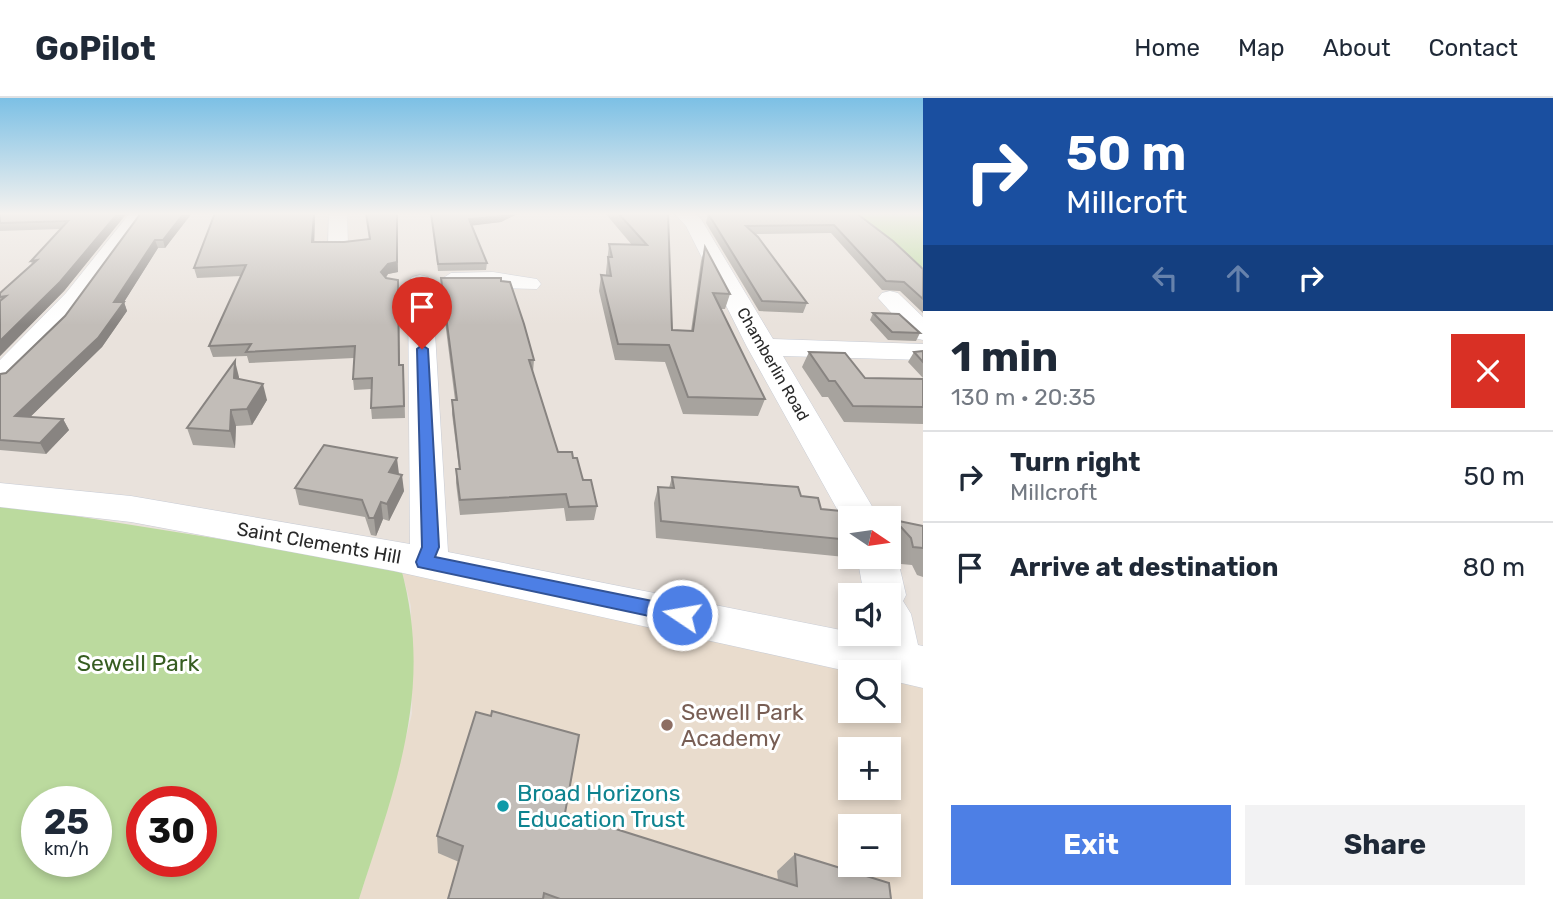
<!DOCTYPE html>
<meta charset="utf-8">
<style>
:root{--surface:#fff;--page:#f2f2f3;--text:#1f2937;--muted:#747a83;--line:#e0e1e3;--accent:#4d7fe5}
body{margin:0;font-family:Rubik,sans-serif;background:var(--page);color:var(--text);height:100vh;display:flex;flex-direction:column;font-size:26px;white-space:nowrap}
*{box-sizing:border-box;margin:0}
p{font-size:23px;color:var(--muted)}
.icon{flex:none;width:38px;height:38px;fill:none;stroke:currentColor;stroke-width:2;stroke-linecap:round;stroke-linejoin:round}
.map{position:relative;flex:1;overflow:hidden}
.panel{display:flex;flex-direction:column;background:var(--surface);width:630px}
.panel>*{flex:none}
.banner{background:#1a4fa0;color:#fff;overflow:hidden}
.needle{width:46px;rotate:103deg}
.tools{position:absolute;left:838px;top:408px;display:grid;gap:14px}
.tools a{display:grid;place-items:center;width:63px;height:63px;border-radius:0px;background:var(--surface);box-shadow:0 4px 10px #0003;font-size:35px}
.speed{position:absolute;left:21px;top:688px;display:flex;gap:14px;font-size:35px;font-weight:700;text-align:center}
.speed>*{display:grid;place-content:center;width:91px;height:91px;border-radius:50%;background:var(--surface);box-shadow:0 4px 10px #0003;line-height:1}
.speed small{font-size:18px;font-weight:400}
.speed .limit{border:10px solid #d22;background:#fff;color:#111}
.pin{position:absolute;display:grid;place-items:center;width:60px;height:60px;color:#fff;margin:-72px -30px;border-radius:50% 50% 50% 0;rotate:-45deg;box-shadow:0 0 7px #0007}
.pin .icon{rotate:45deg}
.me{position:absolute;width:77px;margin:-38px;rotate:282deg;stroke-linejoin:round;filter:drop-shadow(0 0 5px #0008)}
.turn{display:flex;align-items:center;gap:24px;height:147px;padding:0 28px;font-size:32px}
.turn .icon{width:91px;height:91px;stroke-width:2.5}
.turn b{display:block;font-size:49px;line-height:60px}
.lanes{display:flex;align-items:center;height:66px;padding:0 28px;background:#0003;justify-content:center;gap:35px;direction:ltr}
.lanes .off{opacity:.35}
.round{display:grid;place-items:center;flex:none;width:74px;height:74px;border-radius:0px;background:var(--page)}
.overview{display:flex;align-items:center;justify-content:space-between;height:119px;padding:0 28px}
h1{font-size:42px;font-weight:700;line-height:52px}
.action{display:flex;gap:14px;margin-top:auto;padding:14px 28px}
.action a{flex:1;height:80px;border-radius:0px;background:var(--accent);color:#fff;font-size:28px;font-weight:700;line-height:80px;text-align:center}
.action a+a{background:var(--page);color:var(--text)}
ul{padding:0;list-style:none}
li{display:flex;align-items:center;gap:21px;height:91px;padding:0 28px;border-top:2px solid var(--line)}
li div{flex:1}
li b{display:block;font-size:26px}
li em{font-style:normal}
header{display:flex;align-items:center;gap:42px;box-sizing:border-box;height:98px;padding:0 35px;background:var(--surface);border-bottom:2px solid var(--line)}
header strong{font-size:33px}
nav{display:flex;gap:38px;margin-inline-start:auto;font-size:24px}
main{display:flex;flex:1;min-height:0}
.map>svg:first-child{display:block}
.education{fill:#e9dccd;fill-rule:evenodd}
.green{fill:#bbda9e;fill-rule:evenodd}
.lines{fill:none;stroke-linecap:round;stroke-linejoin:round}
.street-casing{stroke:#c8ccd5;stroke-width:1}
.street{fill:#fff;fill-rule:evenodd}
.wall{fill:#a7a39e}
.shaded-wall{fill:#888481}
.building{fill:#c2bdb8;stroke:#888481;stroke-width:2}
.route{fill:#4d7fe5;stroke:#325395;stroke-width:2}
.education-dot{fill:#8d6e63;stroke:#fff;stroke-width:2.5}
.culture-dot{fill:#0f9aa8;stroke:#fff;stroke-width:2.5}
.labels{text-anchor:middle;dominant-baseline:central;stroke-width:6;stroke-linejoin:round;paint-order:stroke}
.far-street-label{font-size:16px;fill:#292929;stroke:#fff}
.street-label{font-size:19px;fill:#292929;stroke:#fff}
.near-park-label{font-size:23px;fill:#365d21;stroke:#fff}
.near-education-label{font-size:23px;fill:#785e54;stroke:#fff;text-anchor:start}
.near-culture-label{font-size:23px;fill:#0d838f;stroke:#fff;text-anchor:start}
</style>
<header>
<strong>GoPilot</strong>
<nav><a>Home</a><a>Map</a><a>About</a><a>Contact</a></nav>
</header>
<main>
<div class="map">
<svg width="923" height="801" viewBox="0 0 923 801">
<rect width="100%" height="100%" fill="#e9e2dc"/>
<!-- education -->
<path class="education" d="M401 470 875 574H850V612H889V578L923 589V801H359L386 716 412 616 411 508ZM850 651H889V690H850ZM850 728H889V766H850Z"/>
<!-- green -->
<g class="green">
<polygon points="846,115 923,115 923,170"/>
<path d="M0 406 401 470C434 592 396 686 359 801H0ZM37 704H96V763H37ZM142 704H201V763H142Z"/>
</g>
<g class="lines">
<!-- street casing -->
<g class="street-casing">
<g id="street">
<polygon points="0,115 46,115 37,121 0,121"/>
<polygon points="130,115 148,115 67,225 10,283 0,286 0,262 66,195"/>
<polygon points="329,115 347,115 348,147 345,151 331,151 328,147"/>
<polygon points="674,115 694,115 701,121 773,241 923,246 923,262 783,258 879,420 850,420 850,431 847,429 747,249 686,128"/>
<polygon points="493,174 537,181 541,186 537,191 451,189 440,182 451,175"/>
<polygon points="420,177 428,179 432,184 448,454 871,538 889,536 889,497 864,497 857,458 889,458 889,447 897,458 906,497 903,503 911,516 918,547 923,548 923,590 889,582 889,574 851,574 394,473 131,424 0,409 0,385 131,398 410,446 408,184 412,179"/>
<polygon points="890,193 898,195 923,219 923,242 914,240 878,200 882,195"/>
</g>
</g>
<!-- street -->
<use href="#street" class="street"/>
</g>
<!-- wall -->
<g class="wall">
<polygon points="0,115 34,116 127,115 64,193 0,258 0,195 32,167 31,163 60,131 0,133"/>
<polygon points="141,115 192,115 165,150 158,150 124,204 127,213 102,249 30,319 63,321 69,332 46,356 0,352 0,276 6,275 65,218"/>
<polygon points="215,115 315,115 314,144 344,144 370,141 366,115 398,174 388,176 386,180 398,182 400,267 404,279 405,320 372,321 371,310 371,291 354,292 353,281 354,260 249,265 247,258 213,259 209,248 241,178 197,180 194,170"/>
<polygon points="431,115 519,115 501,124 472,127 487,165 486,172 438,173"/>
<polygon points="605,115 668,115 672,232 691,233 701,163 705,149 730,196 725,211 720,211 765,301 758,318 683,316 665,264 615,262 599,193 601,177 606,178 606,174 609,146 632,147"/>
<polygon points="708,115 856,115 923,171 923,215 900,193 882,192 831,135 755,136 807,205 803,215 759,213 706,125"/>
<polygon points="441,180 501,183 534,262 533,274 558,354 573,360 597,408 594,422 566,423 564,410 460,417 456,385 456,371 459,371 452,316 452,302 455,302 441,192"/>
<polygon points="873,215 920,235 916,243 888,242 870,222"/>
<polygon points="923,253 923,280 908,264 914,254"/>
<polygon points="809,254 865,280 923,281 923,326 844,324 828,299 822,299 802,269"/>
<polygon points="239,279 239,281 267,302 252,327 236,328 235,350 193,347 187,330"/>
<polygon points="399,376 404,393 389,423 383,421 376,438 371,437 365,419 299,407 295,390"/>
<polygon points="672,379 801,398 821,411 850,420 850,458 856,458 855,460 656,440 654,405 658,389 669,390"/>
<polygon points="889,421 923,428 923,479 917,477 912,467 901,466 899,456 892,448 889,452"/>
<polygon points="565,715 778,782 777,773 795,756 891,801 448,801 459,764 438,755 437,738"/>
</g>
<!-- shaded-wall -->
<g class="shaded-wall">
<polygon points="118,115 127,115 64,193 0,258 0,243"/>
<polygon points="184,115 192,115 165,150 163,142"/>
<polygon points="314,115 315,115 314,154 312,144"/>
<polygon points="397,115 398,174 388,176 382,184 381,174"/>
<polygon points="508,115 519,115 501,124 469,128 469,121"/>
<polygon points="155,142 158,150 124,204 127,213 102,249 21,328 15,318 114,204"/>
<polygon points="235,263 239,279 238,296 234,280"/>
<polygon points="263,286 267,302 252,327 247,311"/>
<polygon points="231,312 236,328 235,350 230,333"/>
<polygon points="63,321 69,332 46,356 40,345"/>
<polygon points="397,360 399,376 389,374"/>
<polygon points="402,377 404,393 389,423 387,406"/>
<polygon points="381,404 383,421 376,438 374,420"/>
</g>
<!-- building -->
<g class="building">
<polygon points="0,115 34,116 36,115 118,115 60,184 0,243 0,203 6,198 0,199 0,195 37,162 31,163 68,123 0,125"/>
<polygon points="141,115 184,115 163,142 155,142 114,204 124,204 98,240 15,318 63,321 40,345 0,342 0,276 6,275 65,218"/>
<polygon points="215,115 314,115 312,144 344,144 370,141 366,115 397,115 397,164 388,166 381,174 386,180 398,182 399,267 403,267 404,308 371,310 372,280 353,281 355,248 246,254 251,246 209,248 246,167 194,170"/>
<polygon points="431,115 508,115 501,118 469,121 487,165 438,166"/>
<polygon points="618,115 668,115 672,232 693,233 705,149 730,196 713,195 765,301 688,299 669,247 618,246 601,177 611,178 608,159 612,159 609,146 647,147"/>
<polygon points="709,115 856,115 893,143 923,171 923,201 904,184 886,183 834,127 746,128 758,139 807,205 762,203 709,117"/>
<polygon points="441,180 501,180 501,183 510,184 524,226 534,262 529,262 558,354 572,354 573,360 577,360 583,382 591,382 597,408 569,409 566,396 460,402 456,371 460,371 452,302 457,302"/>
<polygon points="873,215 899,216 920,235 892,234"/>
<polygon points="923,253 923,264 914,254"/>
<polygon points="809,254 845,255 865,280 923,281 923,309 853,308 835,283 829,283"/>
<polygon points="235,263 234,280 263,286 247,311 231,312 230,333 187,330"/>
<polygon points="324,347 397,360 389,374 402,377 387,406 381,404 374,420 369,420 362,402 295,390"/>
<polygon points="672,379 798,389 801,398 818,400 821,411 862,415 884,420 850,420 850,442 661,423 658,389 674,390"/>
<polygon points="889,421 923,428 923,450 913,449 911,440 900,428 898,439 889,439"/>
<polygon points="492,613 579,637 565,715 797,788 795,756 889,785 891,801 560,801 544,795 543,801 448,801 463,748 437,738 476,614 491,618"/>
</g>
<!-- sky -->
<linearGradient id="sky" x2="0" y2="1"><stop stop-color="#7cc0e5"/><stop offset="0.51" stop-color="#f5f2ef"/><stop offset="1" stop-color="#f5f2ef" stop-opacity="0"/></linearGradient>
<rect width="923" height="227" fill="url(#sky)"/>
<!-- route -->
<polygon class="route" points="422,247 428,251 439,449 435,459 682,509 689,511 691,517 689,522 682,525 418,469 416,464 422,449 417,251"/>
<!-- markers -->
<circle class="education-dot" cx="667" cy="627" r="7"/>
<circle class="culture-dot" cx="503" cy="708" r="7"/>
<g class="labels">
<!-- far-street labels -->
<g class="far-street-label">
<text transform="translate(773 266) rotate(60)">Chamberlin Road</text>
</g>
<!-- street labels -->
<g class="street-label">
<text transform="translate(319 445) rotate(10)">Saint Clements Hill</text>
</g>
<!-- near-park labels -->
<g class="near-park-label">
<text x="138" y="565">Sewell Park</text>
</g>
<!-- near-education labels -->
<g class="near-education-label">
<text x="681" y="614">Sewell Park<tspan x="681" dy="26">Academy</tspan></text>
</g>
<!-- near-culture labels -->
<g class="near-culture-label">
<text x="517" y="695">Broad Horizons<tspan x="517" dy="26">Education Trust</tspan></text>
</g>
</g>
</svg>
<div class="tools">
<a><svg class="needle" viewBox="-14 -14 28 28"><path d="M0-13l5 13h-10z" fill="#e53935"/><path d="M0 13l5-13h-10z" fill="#747a83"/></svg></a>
<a><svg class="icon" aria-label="sound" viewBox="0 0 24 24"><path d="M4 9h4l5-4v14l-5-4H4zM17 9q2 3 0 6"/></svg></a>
<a><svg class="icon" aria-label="search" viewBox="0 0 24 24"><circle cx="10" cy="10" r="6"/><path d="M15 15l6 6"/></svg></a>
<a>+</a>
<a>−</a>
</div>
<div class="speed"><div>25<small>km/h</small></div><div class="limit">30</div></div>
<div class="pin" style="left:422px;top:251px;background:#d93025"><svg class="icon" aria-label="arrive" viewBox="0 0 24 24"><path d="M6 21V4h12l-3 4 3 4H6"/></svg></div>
<svg class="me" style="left:682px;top:517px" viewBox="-20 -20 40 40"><circle r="17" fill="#4d7fe5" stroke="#fff" stroke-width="3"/><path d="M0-11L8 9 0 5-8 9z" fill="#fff"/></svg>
</div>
<section class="panel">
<div class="banner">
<div class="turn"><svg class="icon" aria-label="right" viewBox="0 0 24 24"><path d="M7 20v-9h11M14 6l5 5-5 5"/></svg><div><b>50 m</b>Millcroft</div></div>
<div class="lanes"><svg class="icon off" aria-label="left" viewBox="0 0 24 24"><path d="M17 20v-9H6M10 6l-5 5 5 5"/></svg><svg class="icon off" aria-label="ahead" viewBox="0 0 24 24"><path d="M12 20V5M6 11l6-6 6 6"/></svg><svg class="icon" aria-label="right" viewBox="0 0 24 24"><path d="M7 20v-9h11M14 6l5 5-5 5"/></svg></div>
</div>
<div class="overview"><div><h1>1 min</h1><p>130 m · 20:35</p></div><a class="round" style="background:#d93025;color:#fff"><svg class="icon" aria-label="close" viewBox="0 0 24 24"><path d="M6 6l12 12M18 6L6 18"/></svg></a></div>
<ul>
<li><svg class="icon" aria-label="right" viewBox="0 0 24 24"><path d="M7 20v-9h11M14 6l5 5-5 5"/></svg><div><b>Turn right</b><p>Millcroft</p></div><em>50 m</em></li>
<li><svg class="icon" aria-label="arrive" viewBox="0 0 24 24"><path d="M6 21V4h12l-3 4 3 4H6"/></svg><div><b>Arrive at destination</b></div><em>80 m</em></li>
</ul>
<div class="action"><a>Exit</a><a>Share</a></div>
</section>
</main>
